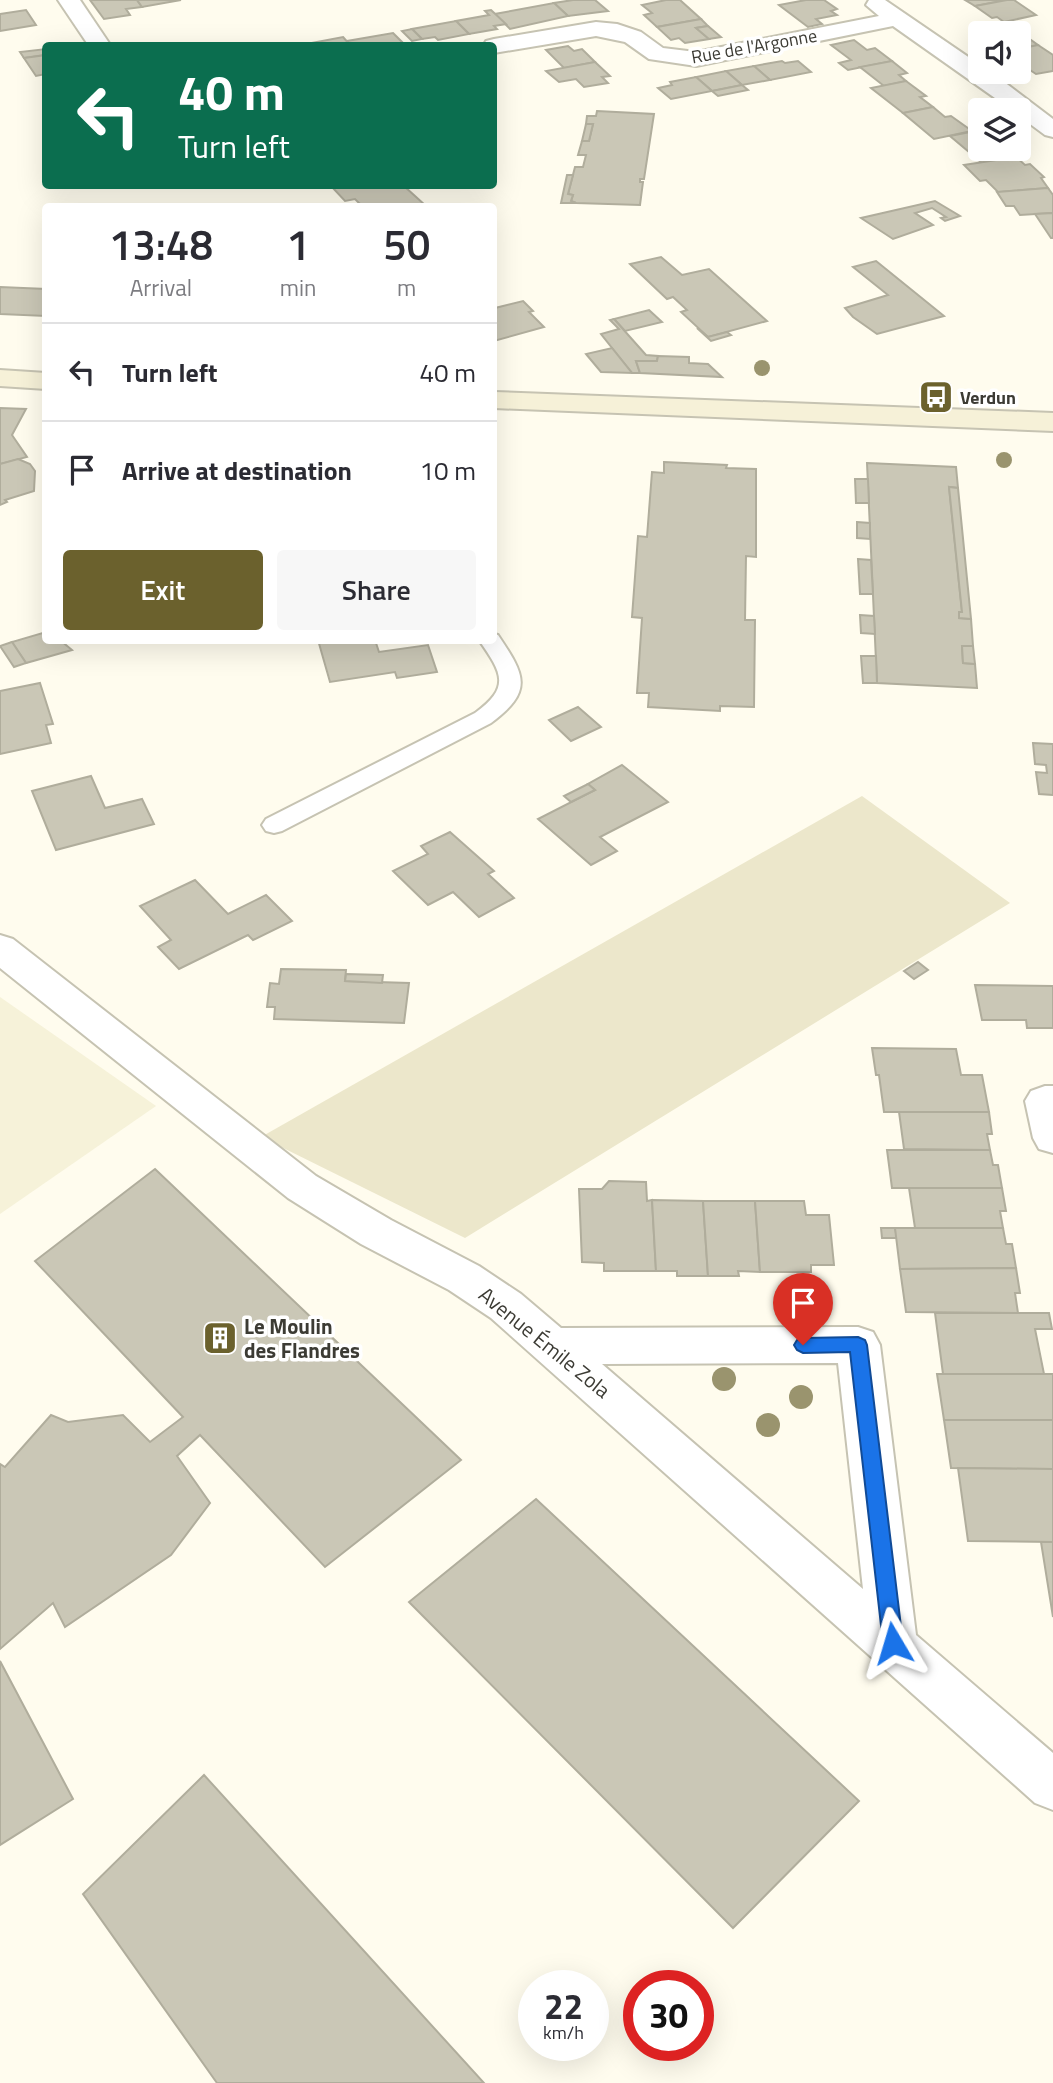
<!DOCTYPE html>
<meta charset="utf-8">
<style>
:root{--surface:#fff;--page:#f7f7f7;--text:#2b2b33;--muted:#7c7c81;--line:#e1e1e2;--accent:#6b612d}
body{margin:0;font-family:"Titillium Web",sans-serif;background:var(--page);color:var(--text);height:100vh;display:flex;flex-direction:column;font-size:26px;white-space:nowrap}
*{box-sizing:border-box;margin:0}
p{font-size:23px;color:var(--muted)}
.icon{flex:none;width:38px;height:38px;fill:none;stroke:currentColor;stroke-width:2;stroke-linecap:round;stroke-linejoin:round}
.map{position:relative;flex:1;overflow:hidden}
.drawer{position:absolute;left:42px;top:203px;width:455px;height:441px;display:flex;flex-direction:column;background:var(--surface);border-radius:7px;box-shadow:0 7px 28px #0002}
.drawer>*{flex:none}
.banner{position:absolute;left:42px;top:42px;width:455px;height:147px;border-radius:7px;box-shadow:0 7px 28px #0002;background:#0b6e4f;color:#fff;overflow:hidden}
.fabs{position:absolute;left:968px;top:21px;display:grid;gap:14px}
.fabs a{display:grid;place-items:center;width:63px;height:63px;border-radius:7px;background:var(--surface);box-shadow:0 7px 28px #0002;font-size:35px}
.speed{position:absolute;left:518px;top:1970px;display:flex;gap:14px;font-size:35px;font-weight:700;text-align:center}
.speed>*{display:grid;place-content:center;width:91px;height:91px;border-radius:50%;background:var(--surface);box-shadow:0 7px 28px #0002;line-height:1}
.speed small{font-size:18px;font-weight:400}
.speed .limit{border:10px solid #d22;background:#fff;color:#111}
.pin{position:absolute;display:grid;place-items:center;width:60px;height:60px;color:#fff;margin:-72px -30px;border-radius:50% 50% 50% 0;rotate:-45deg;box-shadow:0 0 7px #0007}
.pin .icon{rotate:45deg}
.me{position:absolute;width:77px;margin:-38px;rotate:353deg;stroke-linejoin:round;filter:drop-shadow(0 0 5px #0008)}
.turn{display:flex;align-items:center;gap:24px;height:147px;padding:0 21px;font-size:32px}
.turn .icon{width:91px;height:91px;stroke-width:2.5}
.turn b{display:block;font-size:49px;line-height:60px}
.eta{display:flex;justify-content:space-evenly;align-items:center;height:119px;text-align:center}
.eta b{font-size:42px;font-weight:600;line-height:49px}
.cta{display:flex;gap:14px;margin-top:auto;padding:14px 21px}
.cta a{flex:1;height:80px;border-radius:7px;background:var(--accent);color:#fff;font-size:28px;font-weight:600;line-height:80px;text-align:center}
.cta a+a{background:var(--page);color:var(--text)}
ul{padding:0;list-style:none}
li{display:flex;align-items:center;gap:21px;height:98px;padding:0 21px;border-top:2px solid var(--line)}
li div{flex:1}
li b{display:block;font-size:26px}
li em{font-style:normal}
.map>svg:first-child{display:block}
.built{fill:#f6f2d9}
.green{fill:#ece7cb}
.building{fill:#cac7b6;stroke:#b0ad9c;stroke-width:2}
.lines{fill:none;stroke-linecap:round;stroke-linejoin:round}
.lane-casing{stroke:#c6c3b2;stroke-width:4}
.street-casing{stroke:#c6c3b2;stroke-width:4}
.secondary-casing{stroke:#c6c3b2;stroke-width:4}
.lane{fill:#fff;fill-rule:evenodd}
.street{fill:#fff;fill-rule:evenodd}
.secondary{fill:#f6f1d8;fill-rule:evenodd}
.tree{fill:#9a946e}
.route{fill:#1a73e8;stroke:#114b97;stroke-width:2}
.labels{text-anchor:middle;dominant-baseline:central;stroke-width:7;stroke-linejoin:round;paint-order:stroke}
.far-street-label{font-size:18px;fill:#3c3b34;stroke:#fff}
.far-poi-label{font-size:18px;font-weight:bold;fill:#3c3b34;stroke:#fff;text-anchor:start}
.poi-label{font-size:21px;font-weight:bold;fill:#3c3b34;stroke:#fff;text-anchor:start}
.street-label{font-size:21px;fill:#3c3b34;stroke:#fff}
</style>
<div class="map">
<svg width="1053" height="2083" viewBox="0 0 1053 2083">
<rect width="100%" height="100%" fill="#fffcee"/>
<!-- built -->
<polygon class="built" points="0,997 156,1106 0,1214"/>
<!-- green -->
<polygon class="green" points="862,796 1010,903 465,1238 261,1137"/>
<!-- building -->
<g class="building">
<polygon points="90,0 137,0 142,7 126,9 130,15 104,19"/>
<polygon points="137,0 181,0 142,7"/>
<polygon points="573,0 595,0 608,11 568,16 554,3"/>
<polygon points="666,0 680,0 701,19 657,27 644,15 652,13 642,5"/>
<polygon points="806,0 824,0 837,9 831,11 837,15 816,19 822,24 808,27 779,5"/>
<polygon points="965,0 1007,0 975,6"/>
<polygon points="1007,0 1014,0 1036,15 1004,22 997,17 992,18 975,6"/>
<polygon points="554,3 568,16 510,29 495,14"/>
<polygon points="26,10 36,25 0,31 0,14"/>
<polygon points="491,10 506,24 494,26 497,29 469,34 456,21 489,15 485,11"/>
<polygon points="701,19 708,26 696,28 709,39 685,43 679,38 671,40 657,27"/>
<polygon points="456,21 469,34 438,40 435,37 422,39 412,29"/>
<polygon points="1010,25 1038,45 1018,49 1018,33 980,35 977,33"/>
<polygon points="708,26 721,37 709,39 696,28"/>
<polygon points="412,29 422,39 412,41 402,31"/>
<polygon points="393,33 403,43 351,46 347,41"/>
<polygon points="343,37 351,46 301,45"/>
<polygon points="854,40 867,50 875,48 892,61 848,70 839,63 851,60 831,45"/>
<polygon points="1038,45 1053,55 1053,71 1036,74 1018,62 1018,49"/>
<polygon points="568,46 574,51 582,49 595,62 564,68 546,50"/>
<polygon points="46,49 46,55 24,58 20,52"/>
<polygon points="46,55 46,74 36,76 24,58"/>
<polygon points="782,61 785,63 798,61 811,72 770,80 754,66"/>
<polygon points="892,61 907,73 899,75 906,81 884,86 860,67"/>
<polygon points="595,62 610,76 602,77 608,83 584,87 576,79 559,82 546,71"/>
<polygon points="754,66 770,80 742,85 726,71"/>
<polygon points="726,71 742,85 712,91 696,77"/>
<polygon points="696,77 712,91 671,99 658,88 672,85 670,82"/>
<polygon points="906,81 926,96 920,97 933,107 903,113 871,88"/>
<polygon points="742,85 748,90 718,96 712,91"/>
<polygon points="933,107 945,117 951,116 972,131 934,139 903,113"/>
<polygon points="597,111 654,114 644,179 640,179 640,182 643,182 640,205 576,203 571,201 573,195 568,194 575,167 583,167 586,155 578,155 582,141 589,141 593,124 586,124 587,116 596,116"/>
<polygon points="586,124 593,124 589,141 582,141"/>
<polygon points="980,130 980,149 1008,149 1016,157 982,163 950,136"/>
<polygon points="1016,157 1025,165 1030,164 1044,177 1041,178 1048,188 998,192 986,180 980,181 964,165"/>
<polygon points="567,175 573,175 568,194 573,195 571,201 576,203 561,203"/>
<polygon points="331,186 404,186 426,206 362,206 355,199 345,201"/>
<polygon points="1048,188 1053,195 1053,213 1020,215 1014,206 1006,206 997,192"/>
<polygon points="935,201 960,216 945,221 941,218 946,217 932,208 915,213 933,225 893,239 861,218"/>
<polygon points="1053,213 1053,238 1051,238 1035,214"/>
<polygon points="661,257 682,275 709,269 767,321 708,337 681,312 687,310 673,297 667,299 630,264"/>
<polygon points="876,261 944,316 877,334 853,317 845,308 888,295 853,267"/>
<polygon points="0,287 46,289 46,316 0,314"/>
<polygon points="523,301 533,311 529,312 544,327 494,341 494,306 495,308"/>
<polygon points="649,310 662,322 625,331 614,319"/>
<polygon points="614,319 646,355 658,356 657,361 636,361 640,373 632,373 601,334 619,329 610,320"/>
<polygon points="697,328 708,337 727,332 731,335 711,341"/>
<polygon points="612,348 632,373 601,372 586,354"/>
<polygon points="658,356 689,357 689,363 708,364 722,377 640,373 636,361 657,361"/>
<polygon points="0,408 26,409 12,435 27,457 0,464"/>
<polygon points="18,459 30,464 35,471 34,491 5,500 7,502 0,505 0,464"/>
<polygon points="664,462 727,465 726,468 756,469 756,557 746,556 745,620 755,620 754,707 720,706 720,711 648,707 649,693 637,693 642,618 632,617 638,536 647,537 652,472 664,473"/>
<polygon points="867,463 956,467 958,488 949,487 962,612 959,612 959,618 971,619 973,646 962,646 963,663 975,664 977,688 877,683"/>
<polygon points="855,479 868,479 869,503 856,503"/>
<polygon points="949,487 958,488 971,619 959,618 959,612 962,612"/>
<polygon points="857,522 870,523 870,539 857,538"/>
<polygon points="858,559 871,560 873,594 860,594"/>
<polygon points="860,615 874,616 875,634 861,633"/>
<polygon points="46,632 46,640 60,640 72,650 26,663 12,642"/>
<polygon points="318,640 375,640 379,652 428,645 437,672 397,678 395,672 330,682"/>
<polygon points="12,642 26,663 14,667 0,646"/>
<polygon points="962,646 973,646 975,664 963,663"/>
<polygon points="861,656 876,656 877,683 863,683"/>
<polygon points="40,683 53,724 46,725 51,743 0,754 0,691"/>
<polygon points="578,707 601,727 571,741 549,720"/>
<polygon points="1033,743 1053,744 1053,795 1039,794 1036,772 1047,773 1046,765 1035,764"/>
<polygon points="622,765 668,802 600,837 617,851 591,865 538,819 595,790 588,784"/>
<polygon points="91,776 105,808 142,799 154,824 56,850 32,791"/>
<polygon points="588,784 595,790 571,802 564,796"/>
<polygon points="450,832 494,871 488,874 514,898 479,917 453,892 428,905 393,871 428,854 421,846"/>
<polygon points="195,880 228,914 266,895 292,921 253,940 248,935 179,969 158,947 171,940 140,906"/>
<polygon points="918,962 928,970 914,979 904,971"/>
<polygon points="281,969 346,970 345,981 409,983 404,1023 274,1019 275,1007 267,1007 270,983 279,984"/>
<polygon points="346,974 383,975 382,983 345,981"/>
<polygon points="975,985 1053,986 1053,1028 1027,1028 1026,1020 982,1020"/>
<polygon points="872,1048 956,1049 961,1075 982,1075 989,1112 884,1112 879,1075 876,1075"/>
<polygon points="899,1112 989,1112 992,1134 987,1134 990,1150 904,1149"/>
<polygon points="887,1150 990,1150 993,1165 998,1165 1002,1188 892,1188"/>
<polygon points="155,1169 461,1460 325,1567 200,1435 177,1456 210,1503 171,1555 65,1627 53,1603 0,1649 0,1464 5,1467 51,1415 68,1422 123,1415 150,1442 183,1417 35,1261"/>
<polygon points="609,1181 646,1182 647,1201 652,1200 656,1271 604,1271 604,1263 582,1262 579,1189 602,1189"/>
<polygon points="909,1188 1002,1188 1006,1211 1000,1211 1003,1228 915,1228"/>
<polygon points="652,1200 703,1201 708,1276 677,1276 677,1271 656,1271"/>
<polygon points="703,1201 755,1201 760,1272 738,1271 739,1276 708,1276"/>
<polygon points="755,1201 804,1201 806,1215 829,1215 834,1265 811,1265 811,1272 760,1272"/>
<polygon points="881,1228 895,1228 897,1238 882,1238"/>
<polygon points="895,1228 1003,1228 1006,1244 1012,1244 1016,1268 900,1269"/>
<polygon points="1016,1268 1020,1293 1015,1293 1018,1313 906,1312 900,1269"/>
<polygon points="935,1313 1049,1313 1052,1329 1035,1329 1044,1374 943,1374"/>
<polygon points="937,1374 1053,1374 1053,1420 944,1420"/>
<polygon points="944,1420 1053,1420 1053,1469 951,1468"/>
<polygon points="958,1468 1053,1469 1053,1542 968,1541"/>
<polygon points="536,1499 859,1801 733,1928 409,1602"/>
<polygon points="1041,1542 1053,1542 1053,1617"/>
<polygon points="0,1661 73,1799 0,1845"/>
<polygon points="204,1775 484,2083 217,2083 83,1894"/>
</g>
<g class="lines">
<!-- lane casing -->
<g class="lane-casing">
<path id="lane" d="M494 634 498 635C525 675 534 691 491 723L282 831 274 833 266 831 262 825 266 819 475 713C511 687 502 673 479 640H494Z"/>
</g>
<!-- street casing -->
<g class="street-casing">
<g id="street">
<polygon points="58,0 80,0 111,46 89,46"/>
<polygon points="869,0 885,0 980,65 980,72 990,72 995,75 1053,119 1053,137 1045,135 1018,115 1018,110 1012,110 893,26 696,66 649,59 625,42 596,36 494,53 494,46 483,46 486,41 494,39 596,22 617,24 641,32 663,48 696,52 879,16 866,5"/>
<path d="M0 935 13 939 316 1176 391 1220 479 1266 521 1294 561 1328 858 1327 873 1332 880 1345 916 1635 1053 1753V1810L1035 1803 491 1318 449 1290 361 1244 288 1198 0 968ZM838 1363 863 1589 602 1364Z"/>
<polygon points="1045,1086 1053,1086 1053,1153 1039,1149 1033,1138 1025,1101 1031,1091"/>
</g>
</g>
<!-- secondary casing -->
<g class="secondary-casing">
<g id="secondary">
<polygon points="0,370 46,373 46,389 0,386"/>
<polygon points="494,392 1053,413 1053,431 494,408"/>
</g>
</g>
<!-- lane -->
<use href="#lane" class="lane"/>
<!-- street -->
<use href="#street" class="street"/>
<!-- secondary -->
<use href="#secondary" class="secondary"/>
</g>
<!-- trees -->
<g class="tree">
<circle cx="762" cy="368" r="8"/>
<circle cx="1004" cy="460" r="8"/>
<circle cx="724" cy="1379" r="12"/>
<circle cx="801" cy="1397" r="12"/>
<circle cx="768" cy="1425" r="12"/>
</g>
<!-- route -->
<polygon class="route" points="858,1337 865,1340 867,1345 903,1643 900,1650 893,1652 886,1650 883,1643 850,1352 803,1353 797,1350 794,1345 797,1340 803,1338"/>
<!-- icons -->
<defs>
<g id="bus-square" transform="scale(1.75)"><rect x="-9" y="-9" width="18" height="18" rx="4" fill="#6b612d" stroke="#fff"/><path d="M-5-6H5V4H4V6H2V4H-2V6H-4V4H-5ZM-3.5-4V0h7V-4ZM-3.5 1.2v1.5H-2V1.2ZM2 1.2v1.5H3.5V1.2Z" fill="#fff"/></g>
<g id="building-square" transform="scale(1.75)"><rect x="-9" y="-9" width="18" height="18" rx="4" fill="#6b612d" stroke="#fff"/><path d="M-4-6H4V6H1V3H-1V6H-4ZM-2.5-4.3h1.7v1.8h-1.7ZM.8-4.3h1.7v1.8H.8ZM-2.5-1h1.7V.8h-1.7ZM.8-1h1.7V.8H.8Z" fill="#fff"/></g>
</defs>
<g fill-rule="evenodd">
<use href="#bus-square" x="936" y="397"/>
<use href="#building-square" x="220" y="1338"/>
</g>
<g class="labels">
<!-- far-street labels -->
<g class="far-street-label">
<text transform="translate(754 46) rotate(-10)">Rue de l'Argonne</text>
</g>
<!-- far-poi labels -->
<g class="far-poi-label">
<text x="960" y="397">Verdun</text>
</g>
<!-- poi labels -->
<g class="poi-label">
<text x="244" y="1326">Le Moulin<tspan x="244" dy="24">des Flandres</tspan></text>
</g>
<!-- street labels -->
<g class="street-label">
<text transform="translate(545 1342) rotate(39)">Avenue Émile Zola</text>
</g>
</g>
</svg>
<div class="fabs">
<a><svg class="icon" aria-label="sound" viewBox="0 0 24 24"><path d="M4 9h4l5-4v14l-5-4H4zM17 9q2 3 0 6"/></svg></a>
<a><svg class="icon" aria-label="layers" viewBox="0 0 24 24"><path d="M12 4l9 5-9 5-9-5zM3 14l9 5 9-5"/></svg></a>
</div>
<div class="speed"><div>22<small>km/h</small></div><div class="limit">30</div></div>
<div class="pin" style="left:803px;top:1345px;background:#d93025"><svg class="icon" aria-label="arrive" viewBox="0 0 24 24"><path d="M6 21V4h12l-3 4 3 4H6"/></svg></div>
<svg class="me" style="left:893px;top:1643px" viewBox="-20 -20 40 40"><path d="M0-17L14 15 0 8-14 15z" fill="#1a73e8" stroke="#fff" stroke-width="4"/></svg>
<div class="banner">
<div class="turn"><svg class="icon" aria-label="left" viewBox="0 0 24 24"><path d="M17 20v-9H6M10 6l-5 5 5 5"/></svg><div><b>40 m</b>Turn left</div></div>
</div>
<section class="drawer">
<div class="eta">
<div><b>13:48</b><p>Arrival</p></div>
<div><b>1</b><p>min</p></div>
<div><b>50</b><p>m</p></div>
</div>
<ul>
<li><svg class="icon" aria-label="left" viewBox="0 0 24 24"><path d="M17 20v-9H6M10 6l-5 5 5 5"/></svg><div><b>Turn left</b></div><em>40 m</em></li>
<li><svg class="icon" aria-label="arrive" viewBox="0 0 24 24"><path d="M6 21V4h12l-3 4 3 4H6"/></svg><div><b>Arrive at destination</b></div><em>10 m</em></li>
</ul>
<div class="cta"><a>Exit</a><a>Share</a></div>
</section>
</div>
